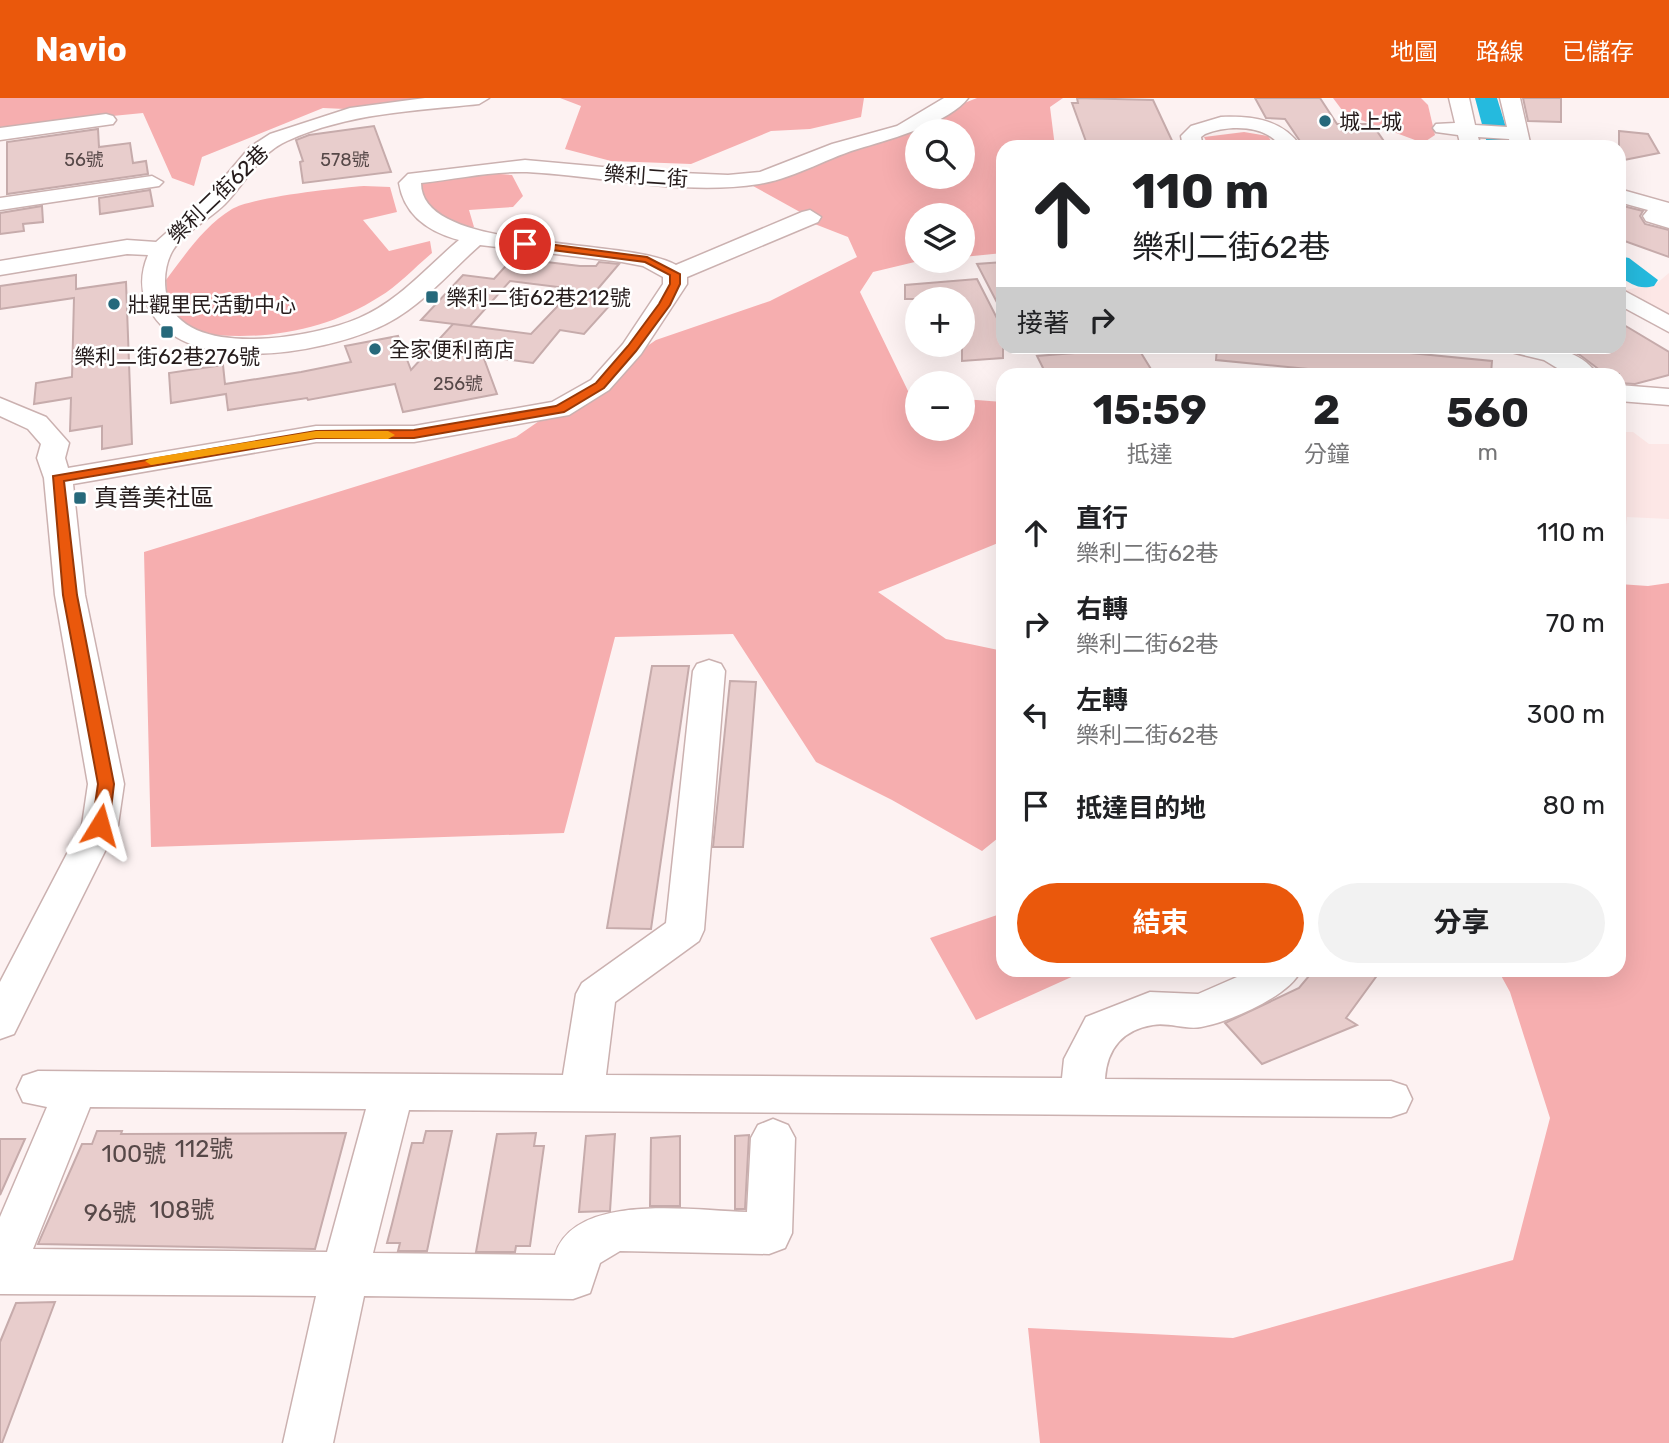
<!DOCTYPE html>
<html lang="zh-TW">
<meta charset="utf-8">
<style>
:root{--surface:#fff;--page:#f2f2f2;--text:#202124;--muted:#757577;--accent:#ea580c}
body{margin:0;font-family:Rubik,"Noto Sans TC",sans-serif;background:var(--page);color:var(--text);height:100vh;display:flex;flex-direction:column;font-size:26px;white-space:nowrap}
*{box-sizing:border-box;margin:0}
p{font-size:23px;color:var(--muted)}
.icon{flex:none;width:38px;height:38px;fill:none;stroke:currentColor;stroke-width:2;stroke-linecap:round;stroke-linejoin:round}
.map{position:relative;flex:1;overflow:hidden}
.sheet{position:absolute;left:996px;top:270px;width:630px;height:609px;display:flex;flex-direction:column;background:var(--surface);border-radius:21px;box-shadow:0 7px 28px #0002}
.sheet>*{flex:none}
.guide{position:absolute;left:996px;top:42px;width:630px;height:214px;border-radius:21px;box-shadow:0 7px 28px #0002;background:#fff;color:var(--text);overflow:hidden}
.tools{position:absolute;left:905px;top:21px;display:grid;gap:14px}
.tools a{display:grid;place-items:center;width:70px;height:70px;border-radius:50%;background:var(--surface);box-shadow:0 7px 28px #0002;font-size:35px}
.pin{position:absolute;display:grid;place-items:center;width:60px;height:60px;color:#fff;margin:-30px;border:4px solid #fff;border-radius:50%;box-shadow:0 2px 7px #0007}
.me{position:absolute;width:77px;margin:-38px;rotate:8deg;stroke-linejoin:round;filter:drop-shadow(0 0 5px #0008)}
.turn{display:flex;align-items:center;gap:24px;height:147px;padding:0 21px;font-size:32px}
.turn .icon{width:91px;height:91px;stroke-width:2.5}
.turn b{display:block;font-size:49px;line-height:60px}
.then{display:flex;align-items:center;height:66px;padding:0 21px;background:#0003;gap:14px;font-size:26px}
.eta{display:flex;justify-content:space-evenly;align-items:center;height:119px;text-align:center}
.eta b{font-size:42px;font-weight:700;line-height:49px}
.button{display:flex;gap:14px;margin-top:auto;padding:14px 21px}
.button a{flex:1;height:80px;border-radius:42px;background:var(--accent);color:#fff;font-size:28px;font-weight:700;line-height:80px;text-align:center}
.button a+a{background:var(--page);color:var(--text)}
ul{padding:0;list-style:none}
li{display:flex;align-items:center;gap:21px;height:91px;padding:0 21px}
li div{flex:1}
li b{display:block;font-size:26px}
li em{font-style:normal}
header{display:flex;align-items:center;gap:42px;box-sizing:border-box;height:98px;padding:0 35px;background:var(--accent);color:#fff}
header strong{font-size:33px}
nav{display:flex;gap:38px;margin-inline-start:auto;font-size:24px}
.map>svg:first-child{display:block}
.built{fill:#fde7e6}
.green{fill:#f6aeaf;fill-rule:evenodd}
.lines{fill:none;stroke-linecap:round;stroke-linejoin:round}
.river{fill:#25bade;fill-rule:evenodd}
.building{fill:#e8cdcc;stroke:#c6abab;stroke-width:2}
.minor-casing{stroke:#cbb1b0;stroke-width:3}
.minor{fill:#fff;fill-rule:evenodd}
.route{fill:#ea580c;stroke:#983908;stroke-width:2}
.slow{fill:#f59e0b}
.poi-dot{fill:#26697b;stroke:#fff;stroke-width:2.5}
.labels{text-anchor:middle;dominant-baseline:central;stroke-width:5;stroke-linejoin:round;paint-order:stroke}
.far-number-label{font-size:18px;fill:#564848}
.far-poi-label{font-size:21px;fill:#261c1c;stroke:#fff;text-anchor:start}
.far-street-label{font-size:21px;fill:#261c1c;stroke:#fff}
.poi-label{font-size:24px;fill:#261c1c;stroke:#fff;text-anchor:start}
.near-number-label{font-size:24px;fill:#564848}
</style>
<header>
<strong>Navio</strong>
<nav><a>地圖</a><a>路線</a><a>已儲存</a></nav>
</header>
<div class="map">
<svg width="1669" height="1345" viewBox="0 0 1669 1345">
<rect width="100%" height="100%" fill="#fdf2f2"/>
<!-- built -->
<g class="built">
<polygon points="1669,175 1669,223 1620,193 1656,186"/>
<polygon points="1619,334 1633,334 1649,346 1669,346 1669,421 1627,419 1626,428 1619,428"/>
</g>
<!-- green -->
<g class="green">
<polygon points="0,0 440,0 345,11 323,10 202,59 194,88 172,80 143,15 0,29"/>
<polygon points="560,0 864,0 861,19 810,31 771,33 691,66 611,63 565,51 581,8"/>
<path d="M977 0H1063L1050 9 1055 49H1003V155L963 159 962 117H917L919 163 873 174 860 194 909 295 917 296V331H962L963 301 1003 304V443L878 494 946 541 1003 553V736L982 753 892 702 816 664 733 536 615 539 564 735 151 749 144 454 516 339 656 242 770 203 857 159 848 139 807 123 809 119 753 88ZM917 33H962V79H917Z"/>
<polygon points="1333,0 1421,0 1428,7 1435,37 1423,45 1345,16"/>
<polygon points="1244,34 1268,38 1275,49 1209,49 1204,39"/>
<polygon points="488,75 512,77 523,98 513,109 469,112 474,129 461,131 427,111 415,85"/>
<path d="M364 88 390 89 397 114 363 122 389 153 430 143 432 155C415 169 398 188 379 199 331 230 271 242 215 237 200 236 184 228 169 223L166 182C185 157 204 128 232 111 253 99 337 90 364 88Z"/>
<polygon points="1669,485 1669,1345 1040,1345 1028,1230 1233,1240 1513,1162 1550,1020 1510,894 1498,872 1619,872 1619,486 1648,488"/>
<polygon points="1003,815 1003,872 1087,872 976,922 930,840"/>
</g>
<g class="lines">
<!-- river -->
<g class="river">
<polygon points="1475,0 1497,0 1512,49 1488,49"/>
<path d="M1619 158 1629 160 1658 182 1654 188C1639 192 1631 186 1619 178Z"/>
</g>
</g>
<!-- building -->
<g class="building">
<polygon points="1077,0 1153,2 1175,49 1088,49 1072,5 1078,5"/>
<polygon points="1255,0 1320,0 1337,26 1372,26 1388,49 1304,49 1285,21 1266,20"/>
<polygon points="1523,0 1561,0 1561,24 1528,23"/>
<polygon points="374,28 391,74 303,85 300,64 303,63 296,42 309,37"/>
<polygon points="98,31 99,49 130,45 133,65 146,63 148,76 7,96 7,44"/>
<polygon points="1619,33 1648,36 1659,55 1619,63"/>
<polygon points="150,92 153,108 100,116 99,100"/>
<polygon points="1619,107 1643,113 1640,118 1645,126 1669,132 1669,159 1619,141"/>
<polygon points="42,108 43,124 23,126 24,133 0,136 0,115"/>
<polygon points="513,160 580,168 596,168 599,164 619,166 596,193 620,196 584,236 560,232 533,265 483,258 497,296 403,314 395,286 308,302 307,300 228,312 226,296 171,305 169,275 223,267 225,286 301,274 351,264 345,248 398,238 411,272 453,226 531,236 574,191 510,183 470,228 421,222 463,177 494,181"/>
<polygon points="1003,164 1003,216 977,166"/>
<polygon points="76,177 76,191 126,184 132,346 102,351 102,328 70,333 71,300 34,306 36,285 72,279 74,200 0,211 0,188"/>
<polygon points="977,181 1003,232 1003,260 962,263 962,201 905,201 905,187"/>
<polygon points="1619,224 1669,254 1669,277 1635,286 1619,285 1619,276 1605,276 1580,257 1561,248 1619,248"/>
<polygon points="1217,248 1338,248 1492,263 1491,276 1359,276 1216,262"/>
<polygon points="1138,250 1154,276 1046,276 1037,258"/>
<polygon points="652,568 689,568 651,831 607,830"/>
<polygon points="730,583 756,584 743,749 713,749"/>
<polygon points="1314,872 1381,872 1346,920 1357,927 1262,966 1225,925 1299,890"/>
<polygon points="97,1033 122,1033 121,1036 346,1035 315,1151 38,1146 82,1046 92,1046"/>
<polygon points="426,1033 452,1033 427,1153 398,1153 400,1145 387,1145 392,1126 412,1045 423,1045"/>
<polygon points="536,1035 534,1048 544,1048 530,1148 516,1148 515,1154 476,1154 497,1036"/>
<polygon points="615,1036 610,1113 579,1114 586,1038"/>
<polygon points="749,1037 745,1111 735,1111 735,1038"/>
<polygon points="680,1038 680,1108 650,1108 651,1040"/>
<polygon points="0,1041 25,1041 0,1097"/>
<polygon points="55,1204 2,1345 0,1345 0,1244 16,1205"/>
</g>
<g class="lines">
<!-- minor casing -->
<g class="minor-casing">
<g id="minor">
<path d="M425 0H489L479 6C414 13 347 15 287 43 258 56 246 85 225 106 209 122 185 133 173 152 165 165 163 184 167 199 183 264 316 239 359 220 399 203 427 169 459 142 429 134 404 117 399 85L408 76 525 62 658 74 728 77 760 74 832 46 897 28 944 0H968C950 24 892 41 864 49 828 59 796 80 759 86 683 98 603 78 527 74 492 73 456 81 421 85 421 156 625 138 676 167L802 114 810 112 821 119 818 124 687 179V186L641 256 609 292 569 317 414 344H316L73 386 85 497 124 686 118 727 14 936 0 941V884L82 727 88 686 55 497 44 380 37 360 41 346 28 331 0 318V300L46 319 69 345 65 360 68 370 316 328H414L552 304 591 282 623 246 663 186V179L643 168 622 164 480 147C447 176 418 213 377 230 321 255 193 278 153 217 140 198 139 179 148 157L127 156 0 177V163L127 142 156 144 211 95 250 49 270 36 350 10Z"/>
<polygon points="1449,0 1469,0 1475,27 1507,29 1500,0 1520,0 1531,49 1511,49 1509,41 1478,39 1481,49 1461,49 1458,37 1436,34 1433,30 1436,26 1455,25"/>
<polygon points="106,16 113,18 116,22 113,26 0,42 0,30"/>
<path d="M1221 19C1252 18 1283 21 1301 49H1281C1266 26 1228 27 1205 36L1201 39 1203 49H1183L1181 38 1191 28Z"/>
<polygon points="152,78 163,84 159,88 0,112 0,100"/>
<polygon points="1619,91 1669,105 1669,130 1646,123 1643,118 1648,112 1619,104"/>
<polygon points="1619,190 1669,217 1669,234 1619,207"/>
<path d="M1504 248C1536 248 1576 246 1597 276H1567L1544 262 1507 253Z"/>
<polygon points="1619,287 1669,291 1669,307 1619,303"/>
<path d="M709 562 721 566 725 573 704 832 699 843 615 904 606 977 1062 980 1064 961 1086 919 1150 894 1198 896 1253 872H1301C1290 898 1229 924 1201 929 1186 932 1168 924 1153 927 1122 932 1107 951 1105 981L1391 983 1406 988 1412 1001 1406 1014 1391 1019 409 1012 373 1155 555 1157C574 1093 696 1113 747 1114L751 1040 758 1027 773 1021 788 1027 795 1040 792 1135 785 1150 769 1156 620 1153 600 1165 590 1195 573 1201 364 1198 333 1345H283L316 1198 0 1196V1119L47 1009 23 1004 17 991 23 978 38 973 563 977 576 896 582 885 666 825 693 573 697 566ZM90 1009 366 1011 327 1154 33 1151Z"/>
</g>
</g>
<!-- minor -->
<use href="#minor" class="minor"/>
</g>
<!-- route -->
<polygon class="route" points="525,143 647,159 680,176 680,186 670,207 636,253 604,290 564,314 414,340 316,340 64,383 77,497 114,686 109,727 106,731 94,731 92,727 98,686 63,497 53,378 316,333 414,332 556,308 596,285 628,248 659,206 670,186 670,177 645,164 521,148 520,146"/>
<!-- slow -->
<polygon class="slow" points="316,333 388,333 395,337 388,341 316,340 151,367 145,363 151,360"/>
<!-- markers -->
<g class="poi-dot">
<circle cx="1325" cy="23" r="7"/>
<rect x="425" y="192" width="14" height="14" rx="3.5"/>
<circle cx="114" cy="206" r="7"/>
<rect x="160" y="227" width="14" height="14" rx="3.5"/>
<circle cx="375" cy="251" r="7"/>
<rect x="73" y="393" width="14" height="14" rx="3.5"/>
</g>
<g class="labels">
<!-- far-number labels -->
<g class="far-number-label">
<text x="84" y="62">56號</text>
<text x="345" y="62">578號</text>
<text x="458" y="286">256號</text>
</g>
<!-- far-poi labels -->
<g class="far-poi-label">
<text x="1339" y="23">城上城</text>
<text x="446" y="199">樂利二街62巷212號</text>
<text x="128" y="206">壯觀里民活動中心</text>
<text x="389" y="251">全家便利商店</text>
<text x="167" y="258" text-anchor="middle">樂利二街62巷276號</text>
</g>
<!-- far-street labels -->
<g class="far-street-label">
<text transform="translate(646 78) rotate(4)">樂利二街</text>
<text transform="translate(218 96) rotate(-44)">樂利二街62巷</text>
</g>
<!-- poi labels -->
<g class="poi-label">
<text x="94" y="400">真善美社區</text>
</g>
<!-- near-number labels -->
<g class="near-number-label">
<text x="204" y="1051">112號</text>
<text x="134" y="1056">100號</text>
<text x="182" y="1112">108號</text>
<text x="110" y="1115">96號</text>
</g>
</g>
</svg>
<div class="tools">
<a><svg class="icon" aria-label="search" viewBox="0 0 24 24"><circle cx="10" cy="10" r="6"/><path d="M15 15l6 6"/></svg></a>
<a><svg class="icon" aria-label="layers" viewBox="0 0 24 24"><path d="M12 4l9 5-9 5-9-5zM3 14l9 5 9-5"/></svg></a>
<a>+</a>
<a>−</a>
</div>
<div class="pin" style="left:525px;top:146px;background:#d93025"><svg class="icon" aria-label="arrive" viewBox="0 0 24 24"><path d="M6 21V4h12l-3 4 3 4H6"/></svg></div>
<svg class="me" style="left:100px;top:727px" viewBox="-20 -20 40 40"><path d="M0-17L14 15 0 8-14 15z" fill="#ea580c" stroke="#fff" stroke-width="4"/></svg>
<div class="guide">
<div class="turn"><svg class="icon" aria-label="ahead" viewBox="0 0 24 24"><path d="M12 20V5M6 11l6-6 6 6"/></svg><div><b>110 m</b>樂利二街62巷</div></div>
<div class="then">接著<svg class="icon" aria-label="right" viewBox="0 0 24 24"><path d="M7 20v-9h11M14 6l5 5-5 5"/></svg></div>
</div>
<section class="sheet">
<div class="eta">
<div><b>15:59</b><p>抵達</p></div>
<div><b>2</b><p>分鐘</p></div>
<div><b>560</b><p>m</p></div>
</div>
<ul>
<li><svg class="icon" aria-label="ahead" viewBox="0 0 24 24"><path d="M12 20V5M6 11l6-6 6 6"/></svg><div><b>直行</b><p>樂利二街62巷</p></div><em>110 m</em></li>
<li><svg class="icon" aria-label="right" viewBox="0 0 24 24"><path d="M7 20v-9h11M14 6l5 5-5 5"/></svg><div><b>右轉</b><p>樂利二街62巷</p></div><em>70 m</em></li>
<li><svg class="icon" aria-label="left" viewBox="0 0 24 24"><path d="M17 20v-9H6M10 6l-5 5 5 5"/></svg><div><b>左轉</b><p>樂利二街62巷</p></div><em>300 m</em></li>
<li><svg class="icon" aria-label="arrive" viewBox="0 0 24 24"><path d="M6 21V4h12l-3 4 3 4H6"/></svg><div><b>抵達目的地</b></div><em>80 m</em></li>
</ul>
<div class="button"><a>結束</a><a>分享</a></div>
</section>
</div>
